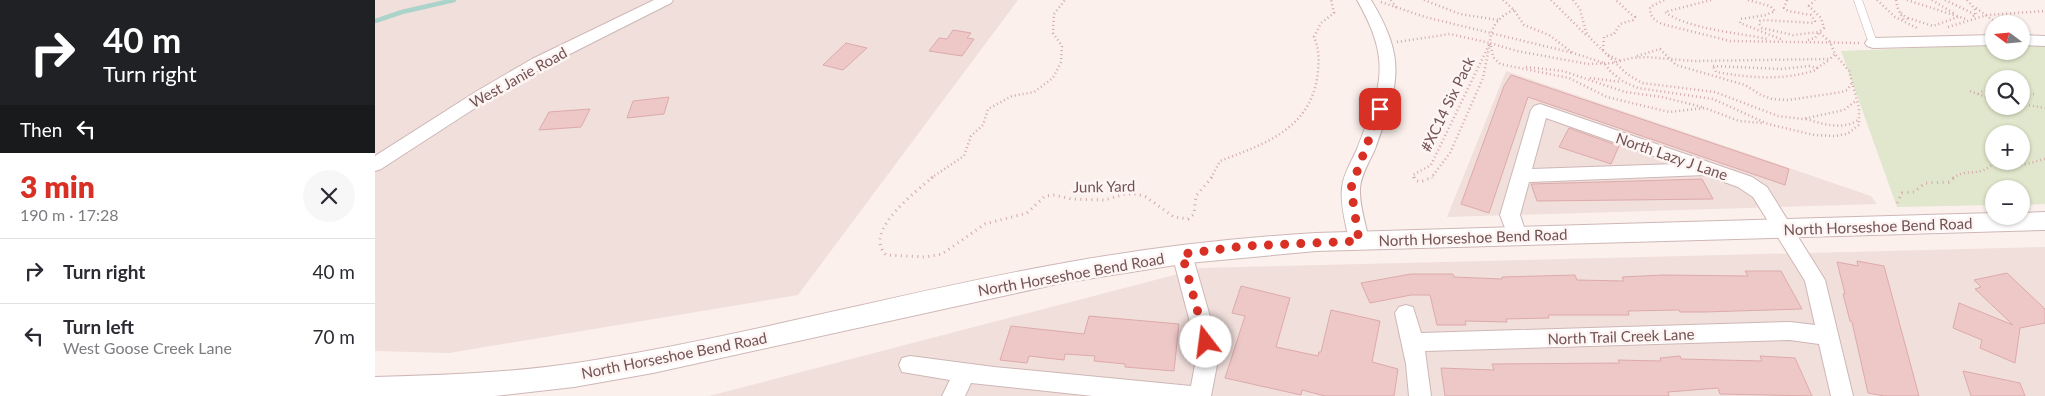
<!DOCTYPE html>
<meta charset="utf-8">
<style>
:root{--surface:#fff;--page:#f7f7f7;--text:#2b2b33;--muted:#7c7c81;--line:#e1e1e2;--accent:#d93025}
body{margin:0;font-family:Lato,sans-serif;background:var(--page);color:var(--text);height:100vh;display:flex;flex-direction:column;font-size:19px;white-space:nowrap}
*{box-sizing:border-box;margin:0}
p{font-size:16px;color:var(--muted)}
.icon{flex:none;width:28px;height:28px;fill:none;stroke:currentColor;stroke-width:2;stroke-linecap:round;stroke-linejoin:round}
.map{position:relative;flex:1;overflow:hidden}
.side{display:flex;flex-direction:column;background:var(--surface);width:375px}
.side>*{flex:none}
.guide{background:#202124;color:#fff;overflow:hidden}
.needle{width:32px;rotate:286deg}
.buttons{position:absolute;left:1610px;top:15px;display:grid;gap:10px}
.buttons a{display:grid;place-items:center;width:45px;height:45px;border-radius:50%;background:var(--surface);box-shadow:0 1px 4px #0004;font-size:25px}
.pin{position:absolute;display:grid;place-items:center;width:42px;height:42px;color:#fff;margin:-21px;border-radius:10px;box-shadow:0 2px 8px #0006}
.me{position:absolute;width:55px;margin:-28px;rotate:345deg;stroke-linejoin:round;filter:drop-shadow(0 0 4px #0008)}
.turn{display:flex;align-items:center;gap:18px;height:105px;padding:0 20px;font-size:22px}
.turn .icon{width:65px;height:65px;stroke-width:2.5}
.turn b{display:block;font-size:35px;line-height:42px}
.then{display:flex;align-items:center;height:48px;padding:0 20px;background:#0003;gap:10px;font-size:19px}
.round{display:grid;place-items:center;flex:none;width:52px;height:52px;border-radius:26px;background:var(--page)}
.summary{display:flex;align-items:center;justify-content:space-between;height:85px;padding:0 20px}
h1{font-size:30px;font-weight:800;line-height:38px;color:var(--accent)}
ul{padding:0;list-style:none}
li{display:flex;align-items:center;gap:15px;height:65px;padding:0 20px;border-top:1px solid var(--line)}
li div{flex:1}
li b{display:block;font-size:19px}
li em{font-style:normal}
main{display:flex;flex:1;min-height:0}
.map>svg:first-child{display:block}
.residential{fill:#f1dfdc}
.green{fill:#e1e7cc;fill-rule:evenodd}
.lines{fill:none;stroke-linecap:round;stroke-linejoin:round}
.stream{stroke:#aad3ca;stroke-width:4.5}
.building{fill:#edc8c7;stroke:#daa}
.service-casing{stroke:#ceb7b6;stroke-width:9}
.minor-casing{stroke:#ceb7b6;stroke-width:2}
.tertiary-casing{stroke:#ceb7b6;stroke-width:2}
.path-far1{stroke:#d2aaaa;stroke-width:2.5;stroke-dasharray:1 3;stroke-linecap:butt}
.path{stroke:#d2aaaa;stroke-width:3;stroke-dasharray:1 4.5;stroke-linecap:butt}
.service{stroke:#fff;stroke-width:8}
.minor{fill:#fff;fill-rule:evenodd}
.tertiary{fill:#fff;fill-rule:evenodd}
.route{stroke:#d93025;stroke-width:9;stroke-dasharray:0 16.2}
.labels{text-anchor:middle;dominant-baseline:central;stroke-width:5;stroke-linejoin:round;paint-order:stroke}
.street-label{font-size:15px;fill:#735252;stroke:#fdf5f3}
</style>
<main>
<section class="side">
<div class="guide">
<div class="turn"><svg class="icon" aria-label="right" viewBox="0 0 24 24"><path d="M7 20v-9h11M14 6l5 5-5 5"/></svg><div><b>40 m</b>Turn right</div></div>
<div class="then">Then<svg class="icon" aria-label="left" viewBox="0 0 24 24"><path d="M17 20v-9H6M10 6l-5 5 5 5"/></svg></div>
</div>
<div class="summary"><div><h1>3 min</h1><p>190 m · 17:28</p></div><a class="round"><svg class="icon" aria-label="close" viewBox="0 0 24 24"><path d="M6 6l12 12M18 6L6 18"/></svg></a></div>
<ul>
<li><svg class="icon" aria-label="right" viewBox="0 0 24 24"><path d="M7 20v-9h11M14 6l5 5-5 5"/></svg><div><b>Turn right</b></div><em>40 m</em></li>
<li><svg class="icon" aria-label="left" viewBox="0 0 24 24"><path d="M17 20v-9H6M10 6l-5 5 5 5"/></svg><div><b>Turn left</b><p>West Goose Creek Lane</p></div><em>70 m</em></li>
</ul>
</section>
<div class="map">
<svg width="1670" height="396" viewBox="0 0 1670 396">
<rect width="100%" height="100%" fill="#fbf0ec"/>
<!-- residential -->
<g class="residential">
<polygon points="0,0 643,0 423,295 74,353 0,351"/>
<polygon points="1131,71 1496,196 1502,204 1072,217"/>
<polygon points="1670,247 1670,396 334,396 826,268"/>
</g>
<!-- green -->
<path class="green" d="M1646 44 1670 45V204L1646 205V189H1619V205L1522 207 1466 51 1619 45V51H1646ZM1619 79H1646V106H1619ZM1619 134H1646V161H1619Z"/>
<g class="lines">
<!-- stream -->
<polyline class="stream" points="0,21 27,12 79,0"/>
</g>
<!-- building -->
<g class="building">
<polygon points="578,30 596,33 592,38 599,39 587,56 554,51 564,38 572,39"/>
<polygon points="471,43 492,48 468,70 448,65"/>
<polygon points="1136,75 1414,169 1410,185 1153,97 1114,213 1086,204 1129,86"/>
<polygon points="294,97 289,114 252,118 258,101"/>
<polygon points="215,109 206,127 164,130 174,112"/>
<polygon points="1194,128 1244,146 1236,164 1184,147"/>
<polygon points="1327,179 1338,199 1162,201 1156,184"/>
<polygon points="1482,261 1509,266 1544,396 1509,396 1493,393 1477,322 1475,321 1468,294 1470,294 1462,262 1483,266"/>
<polygon points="1370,271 1406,271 1427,309 1329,312 1305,312 1304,310 1253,311 1254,315 1173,315 1174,318 1131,319 1132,322 1090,321 1091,325 1062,325 1055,295 1036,295 995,303 986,283 1036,274 1078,274 1079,277 1127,279 1127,277 1200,275 1202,280 1249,281 1247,277 1288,275 1373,276"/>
<polygon points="1632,273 1670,309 1670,323 1645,328 1640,363 1605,348 1607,340 1578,328 1584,303 1638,325 1600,289 1606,287 1599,280"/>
<polygon points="866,286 915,298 901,347 943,356 944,352 946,352 956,310 1005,321 997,362 1023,369 1019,396 950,396 927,390 926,395 850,378 870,316 857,313"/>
<polygon points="714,316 804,324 799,371 750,367 750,364 719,361 720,356 690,354 689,360 654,356 652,363 625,360 636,326 709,334"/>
<polygon points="1305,356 1306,359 1387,361 1385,356 1420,358 1437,396 1345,394 1343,388 1293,392 1294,396 1070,396 1066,368 1119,370 1117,364 1245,363 1243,360 1286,361 1285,358"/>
<polygon points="1588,371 1645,383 1650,396 1596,396"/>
</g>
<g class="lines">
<!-- service casing -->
<g class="service-casing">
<polyline id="service" points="1483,0 1498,43"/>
</g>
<!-- minor casing -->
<g class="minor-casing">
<g id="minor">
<polygon points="279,0 298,0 296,3 169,67 114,99 6,169 0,171 0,156 102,91 157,59"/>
<path d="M982 0H996C1033 61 1023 86 1000 149 995 161 986 174 985 188 984 205 991 224 994 241L991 246 984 248 977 246 974 241C971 224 965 205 967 188 968 174 977 161 982 149 1007 86 1017 61 982 0Z"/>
<polygon points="1619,35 1619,45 1498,48 1492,46 1490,43 1492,40 1498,38"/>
<polygon points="1646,35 1670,36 1670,46 1646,45"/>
<path d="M1165 104 1377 177 1392 187 1450 280 1478 396H1456L1444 344 1415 340 1050 351 1056 396H1034L1031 364 1020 313 1024 307 1031 305 1038 307 1046 333 1415 322 1440 325 1430 281 1378 197 1363 187 1330 175 1154 182 1145 215 1152 236 1149 241 1142 243 1135 241 1125 215 1156 110 1159 106ZM1171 118 1301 164 1157 169Z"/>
<polygon points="807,246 814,249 817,254 842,341 842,365 836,396 718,396 596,383 590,396 567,396 575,380 527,372 524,365 527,358 535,356 619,367 816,386 820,365 820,341 797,254 800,249"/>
</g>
</g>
<!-- tertiary casing -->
<g class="tertiary-casing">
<path id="tertiary" d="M1670 212V230L941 251 813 263 687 283 278 373 199 387 120 396H0V377C67 375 134 373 201 363 365 338 526 292 689 263 772 248 857 238 941 233L1619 213V216H1646V213Z"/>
</g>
<!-- path-far1 -->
<g class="path-far1">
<polyline points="1016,0 1022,8"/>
<polyline points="1049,0 1085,14 1123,20"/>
<polyline points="1128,0 1139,10 1149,25 1174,35 1198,53 1229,63 1236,72 1249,82 1263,88 1338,99 1393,124 1439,135 1460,136 1472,134 1484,125 1484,108 1474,71 1460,54 1455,42 1444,32 1449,28 1446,18 1434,6 1440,0"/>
<polyline points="1176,0 1211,35"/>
<polyline points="1198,0 1205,9 1211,32 1216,39 1252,74 1267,83 1340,92 1403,116 1428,119 1469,110 1482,100"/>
<path d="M1289 0 1275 7C1275 17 1279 20 1287 24L1355 41 1485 43"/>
<path d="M1336 0 1290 12C1312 29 1365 33 1393 39"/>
<polyline points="1373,0 1395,6 1400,11 1391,15 1366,19 1365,23 1408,40"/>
<polyline points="1412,0 1409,8 1413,11 1436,15 1440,21 1439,23 1390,20 1385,21 1384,24 1387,28 1418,35 1444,32"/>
<polyline points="1502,0 1520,17 1542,28"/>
<polyline points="1521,0 1523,9 1530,22"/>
<polyline points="1532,0 1591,19"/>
<polyline points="1557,0 1580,14"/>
<polyline points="1570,0 1601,15"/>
<polyline points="1592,0 1600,9 1601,14 1597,17"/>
<polyline points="1006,2 1050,17 1198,53"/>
<polyline points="1601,8 1623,24"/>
<path d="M1139 10C1124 16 1115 27 1115 43L1142 51 1213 64 1238 63 1256 58 1272 57 1318 61 1455 59 1460 54"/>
<polyline points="1526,13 1533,19"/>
<polyline points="1533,18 1558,26 1583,17"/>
<polyline points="1573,27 1612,15 1670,11"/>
<polyline points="1433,40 1440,38 1444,32"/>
<polyline points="1022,42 1075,34 1115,43"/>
<polyline points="1116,46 1118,57 1125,64 1194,78 1232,97 1294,112 1330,108 1364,121 1387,123"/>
<path d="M1228 50 1229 37 1239 34 1245 24 1258 20 1260 17C1252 12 1248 5 1240 0"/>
<polyline points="1233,55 1246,61"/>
<polyline points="1262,56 1285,49 1301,65 1370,85 1386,95 1397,99 1413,100 1467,92 1472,90 1477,83"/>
<path d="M1338 66 1406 69 1434 66 1442 68 1441 70C1407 81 1376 78 1341 72Z"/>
<polyline points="1151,67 1188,71 1250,92 1287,97 1327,107"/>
<polyline points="1442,68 1454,60"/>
<polyline points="1215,78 1246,82"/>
<polyline points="1595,91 1619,100"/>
<polyline points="1603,94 1608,91 1619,90"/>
<polyline points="1646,94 1661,94"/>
<polyline points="1646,104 1670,108"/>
<path d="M1431 119C1448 124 1469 131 1484 119"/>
<polyline points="556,178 589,156 596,136 608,125 613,109 637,96 659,92 678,78 686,62 687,46 678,33 679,14 690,0"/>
<path d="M836 178 845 161C889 144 933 130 942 79 944 65 945 50 939 37L946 23 959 13 956 0"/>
<polyline points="1039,178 1038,175 1056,165 1115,43 1108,78 1075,153 1056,178"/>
<path d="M1578 178C1593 167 1603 179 1620 162L1648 165 1670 159"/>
</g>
<!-- path -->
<g class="path">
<path d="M558 177C542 191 487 231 511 255L551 257 567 254 610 224 652 213 670 196 680 195 696 199 730 200 750 194H762L771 197 799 217 813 219 819 214 821 196 837 177"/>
<polyline points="1039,177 1040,180 1045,182 1058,177"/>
<polyline points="1522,203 1527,193 1539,192 1550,183 1574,182 1580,177"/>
</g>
<!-- service -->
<use href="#service" class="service"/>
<!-- minor -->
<use href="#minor" class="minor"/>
<!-- tertiary -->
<use href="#tertiary" class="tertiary"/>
</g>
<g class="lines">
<!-- route -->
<polyline class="route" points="831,342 807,254 870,246 984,241 976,188 1005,109"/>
</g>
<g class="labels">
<!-- street labels -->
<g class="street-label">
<text transform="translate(143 77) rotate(-29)">West Janie Road</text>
<text transform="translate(1072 104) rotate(-64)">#XC14 Six Pack</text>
<text transform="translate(1297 156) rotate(19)">North Lazy J Lane</text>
<text transform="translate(729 186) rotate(-1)">Junk Yard</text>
<text transform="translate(1503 226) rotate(-2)">North Horseshoe Bend Road</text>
<text transform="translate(1098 237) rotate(-2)">North Horseshoe Bend Road</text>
<text transform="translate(696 274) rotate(-10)">North Horseshoe Bend Road</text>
<text transform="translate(1246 336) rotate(-2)">North Trail Creek Lane</text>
<text transform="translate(299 355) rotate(-11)">North Horseshoe Bend Road</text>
</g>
</g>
</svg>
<div class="buttons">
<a><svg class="needle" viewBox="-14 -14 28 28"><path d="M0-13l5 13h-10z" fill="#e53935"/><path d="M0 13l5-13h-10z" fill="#7c7c81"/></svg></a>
<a><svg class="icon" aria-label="search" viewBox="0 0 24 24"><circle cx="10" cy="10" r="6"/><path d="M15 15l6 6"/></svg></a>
<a>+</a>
<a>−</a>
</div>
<div class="pin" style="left:1005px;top:109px;background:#d93025"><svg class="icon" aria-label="arrive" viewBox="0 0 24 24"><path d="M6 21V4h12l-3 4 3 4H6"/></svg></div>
<svg class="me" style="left:831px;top:342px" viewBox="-20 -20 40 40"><circle r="19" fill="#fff"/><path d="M0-13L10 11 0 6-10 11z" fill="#d93025"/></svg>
</div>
</main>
